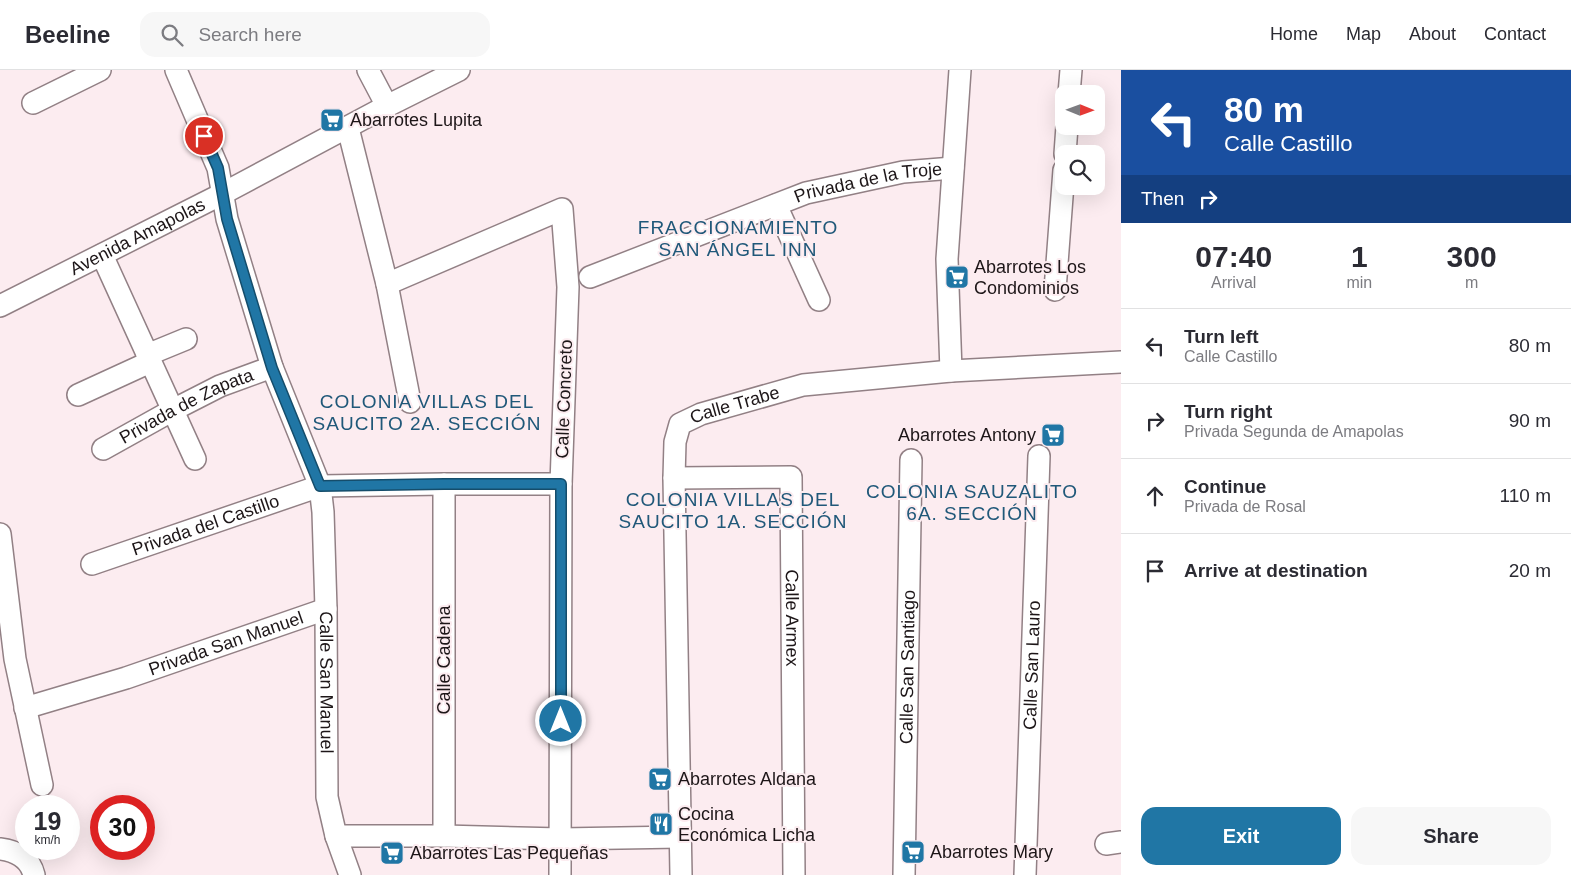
<!DOCTYPE html>
<meta charset="utf-8">
<style>
:root{--surface:#fff;--page:#f7f7f7;--text:#2b2b33;--muted:#7c7c81;--line:#e1e1e2;--accent:#2076a5}
body{margin:0;font-family:Arial,sans-serif;background:var(--page);color:var(--text);height:100vh;display:flex;flex-direction:column;font-size:19px;white-space:nowrap}
*{box-sizing:border-box;margin:0}
p{font-size:16px;color:var(--muted)}
.icon{flex:none;width:28px;height:28px;fill:none;stroke:currentColor;stroke-width:2;stroke-linecap:round;stroke-linejoin:round}
.map{position:relative;flex:1;overflow:hidden}
.panel{display:flex;flex-direction:column;background:var(--surface);width:450px}
.panel>*{flex:none}
.top-card{background:#1a4fa0;color:#fff;overflow:hidden}
.needle{width:32px;rotate:91deg}
.fabs{position:absolute;left:1055px;top:15px;display:grid;gap:10px}
.fabs a{display:grid;place-items:center;width:50px;height:50px;border-radius:10px;background:var(--surface);box-shadow:0 5px 20px #0002;font-size:25px}
.speed{position:absolute;left:15px;top:725px;display:flex;gap:10px;font-size:25px;font-weight:700;text-align:center}
.speed>*{display:grid;place-content:center;width:65px;height:65px;border-radius:50%;background:var(--surface);box-shadow:0 5px 20px #0002;line-height:1}
.speed small{font-size:12px;font-weight:400}
.speed .limit{border:8px solid #d22;background:#fff;color:#111}
.pin{position:absolute;display:grid;place-items:center;width:42px;height:42px;color:#fff;margin:-21px;border:2px solid #fff;border-radius:50%;box-shadow:0 1px 5px #0007}
.me{position:absolute;width:55px;margin:-28px;rotate:0deg;stroke-linejoin:round;filter:drop-shadow(0 0 4px #0008)}
.turn{display:flex;align-items:center;gap:18px;height:105px;padding:0 20px;font-size:22px}
.turn .icon{width:65px;height:65px;stroke-width:2.5}
.turn b{display:block;font-size:35px;line-height:42px}
.then{display:flex;align-items:center;height:48px;padding:0 20px;background:#0003;gap:10px;font-size:19px}
.eta{display:flex;justify-content:space-evenly;align-items:center;height:85px;text-align:center}
.eta b{font-size:30px;font-weight:800;line-height:35px}
.primary-button{display:flex;gap:10px;margin-top:auto;padding:10px 20px}
.primary-button a{flex:1;height:58px;border-radius:15px;background:var(--accent);color:#fff;font-size:20px;font-weight:800;line-height:58px;text-align:center}
.primary-button a+a{background:var(--page);color:var(--text)}
ul{padding:0;list-style:none}
li{display:flex;align-items:center;gap:15px;height:75px;padding:0 20px;border-top:1px solid var(--line)}
li div{flex:1}
li b{display:block;font-size:19px}
li em{font-style:normal}
header{display:flex;align-items:center;gap:30px;box-sizing:border-box;height:70px;padding:0 25px;background:var(--surface);border-bottom:1px solid var(--line)}
header strong{font-size:24px}
nav{display:flex;gap:28px;margin-inline-start:auto;font-size:18px}
.search{width:350px;height:45px;background:var(--page);display:flex;align-items:center;gap:12px;box-sizing:border-box;padding:0 18px;border-radius:15px;color:var(--muted);font-size:19px}
main{display:flex;flex:1;min-height:0}
.map>svg:first-child{display:block}
.lines{fill:none;stroke-linecap:round;stroke-linejoin:round}
.street-casing{stroke:#928085;stroke-width:24}
.street{stroke:#fff;stroke-width:21}
.route-casing{stroke:#154d6b;stroke-width:12}
.route{stroke:#2076a5;stroke-width:9}
.labels{text-anchor:middle;dominant-baseline:central;stroke-width:4;stroke-linejoin:round;paint-order:stroke}
.poi-label{font-size:18px;fill:#1d1618;stroke:#fcecf0;text-anchor:start}
.street-label{font-size:18px;fill:#1d1618;stroke:#fcecf0}
.neighbourhood-label{font-size:19px;letter-spacing:1px;fill:#205879;stroke:#fcecf0}
</style>
<header>
<strong>Beeline</strong>
<div class="search"><svg class="icon" aria-label="search" viewBox="0 0 24 24"><circle cx="10" cy="10" r="6"/><path d="M15 15l6 6"/></svg>Search here</div>
<nav><a>Home</a><a>Map</a><a>About</a><a>Contact</a></nav>
</header>
<main>
<div class="map">
<svg width="1121" height="805" viewBox="0 0 1121 805">
<rect width="100%" height="100%" fill="#fcecf0"/>
<g class="lines">
<!-- street casing -->
<g class="street-casing">
<g id="street">
<path id="s1" d="M176 0 218 98 227 149 272 297 320 416 323 442 326 539 327 727 336 766 350 805"/>
<polyline points="368,0 387,36"/>
<polyline points="1069,24 1071,0"/>
<polyline points="33,33 100,0"/>
<polyline points="348,58 387,214 410,332"/>
<polyline points="1065,84 1067,56"/>
<polyline points="776,135 819,230"/>
<polyline points="102,185 195,389"/>
<path id="s2" d="M590 207 806 123 903 102 953 98"/>
<polyline points="387,214 562,139 568,217 561,414 560,805"/>
<polyline points="1055,220 1064,100"/>
<path id="s3" d="M0 236 222 124 387 36 459 0"/>
<polyline points="147,285 186,269"/>
<polyline points="951,301 947,189 960,0"/>
<polyline points="78,325 150,292"/>
<path id="s4" d="M103 379 173 340 220 316 272 297"/>
<path id="s5" d="M674 408 791 407 794 805"/>
<polyline points="0,464 15,589 42,715"/>
<path id="s6" d="M92 494 320 416 444 414H561"/>
<path id="s7" d="M25 638 126 608 326 539"/>
<polyline points="336,766 444,766 561,769 680,767"/>
<polyline points="444,766 444,414"/>
<polyline points="1106,774 1121,772"/>
<path d="M0 779C16 781 30 788 34 805"/>
<path id="s8" d="M681 805 674 408 675 372 680 354 701 344 803 315 951 301 1121 292"/>
<path id="s9" d="M904 805 911 390"/>
<path id="s10" d="M1025 805 1039 386"/>
</g>
</g>
<!-- street -->
<use href="#street" class="street"/>
</g>
<g class="lines">
<!-- route casing -->
<g class="route-casing">
<polyline id="route" points="204,66 218,98 227,149 272,298 320,416 444,414 561,414 561,651"/>
</g>
<!-- route -->
<use href="#route" class="route"/>
</g>
<!-- icons -->
<defs>
<g id="supermarket-square" transform="scale(1.25)"><rect x="-9" y="-9" width="18" height="18" rx="4" fill="#2076a5" stroke="#fcecf0"/><path d="M-6-5.5h2.5l.6 2H6L4.5 2H-2.5L-4.4-4H-6ZM-1.5 3.2a1.3 1.3 0 1 0 .1 0ZM3 3.2a1.3 1.3 0 1 0 .1 0Z" fill="#fff"/></g>
<g id="restaurant-square" transform="scale(1.25)"><rect x="-9" y="-9" width="18" height="18" rx="4" fill="#2076a5" stroke="#fcecf0"/><path d="M-5-6h1v4h1v-4h1v4h1v-4h1v5L-1.5 .5V6h-2V.5L-5-1ZM5-6V6H3V1.5H1.5Q1.5-4 5-6Z" fill="#fff"/></g>
</defs>
<g fill-rule="evenodd">
<use href="#supermarket-square" x="332" y="50"/>
<use href="#supermarket-square" x="957" y="207"/>
<use href="#supermarket-square" x="1053" y="365"/>
<use href="#supermarket-square" x="660" y="709"/>
<use href="#restaurant-square" x="661" y="754"/>
<use href="#supermarket-square" x="913" y="782"/>
<use href="#supermarket-square" x="392" y="783"/>
</g>
<g class="labels">
<!-- poi labels -->
<g class="poi-label">
<text x="350" y="50">Abarrotes Lupita</text>
<text x="974" y="197">Abarrotes Los<tspan x="974" dy="21">Condominios</tspan></text>
<text x="1036" y="365" text-anchor="end">Abarrotes Antony</text>
<text x="678" y="709">Abarrotes Aldana</text>
<text x="678" y="744">Cocina<tspan x="678" dy="21">Económica Licha</tspan></text>
<text x="930" y="782">Abarrotes Mary</text>
<text x="410" y="783">Abarrotes Las Pequeñas</text>
</g>
<!-- street labels -->
<g class="street-label">
<text stroke="none"><textPath href="#s2" startOffset="295">Privada de la Troje</textPath></text>
<text stroke="none"><textPath href="#s3" startOffset="154">Avenida Amapolas</textPath></text>
<text transform="translate(564 329) rotate(-88)">Calle Concreto</text>
<text stroke="none"><textPath href="#s8" startOffset="510">Calle Trabe</textPath></text>
<text stroke="none"><textPath href="#s4" startOffset="94">Privada de Zapata</textPath></text>
<text stroke="none"><textPath href="#s6" startOffset="120">Privada del Castillo</textPath></text>
<text stroke="none"><textPath href="#s5" startOffset="258">Calle Armex</textPath></text>
<text stroke="none"><textPath href="#s7" startOffset="211">Privada San Manuel</textPath></text>
<text transform="translate(444 590) rotate(-90)">Calle Cadena</text>
<text stroke="none"><textPath href="#s10" startOffset="210">Calle San Lauro</textPath></text>
<text stroke="none"><textPath href="#s9" startOffset="208">Calle San Santiago</textPath></text>
<text stroke="none"><textPath href="#s1" startOffset="638">Calle San Manuel</textPath></text>
</g>
<!-- neighbourhood labels -->
<g class="neighbourhood-label">
<text x="738" y="157">FRACCIONAMIENTO<tspan x="738" dy="22">SAN ÁNGEL INN</tspan></text>
<text x="427" y="331">COLONIA VILLAS DEL<tspan x="427" dy="22">SAUCITO 2A. SECCIÓN</tspan></text>
<text x="972" y="421">COLONIA SAUZALITO<tspan x="972" dy="22">6A. SECCIÓN</tspan></text>
<text x="733" y="429">COLONIA VILLAS DEL<tspan x="733" dy="22">SAUCITO 1A. SECCIÓN</tspan></text>
</g>
</g>
</svg>
<div class="fabs">
<a><svg class="needle" viewBox="-14 -14 28 28"><path d="M0-13l5 13h-10z" fill="#e53935"/><path d="M0 13l5-13h-10z" fill="#7c7c81"/></svg></a>
<a><svg class="icon" aria-label="search" viewBox="0 0 24 24"><circle cx="10" cy="10" r="6"/><path d="M15 15l6 6"/></svg></a>
</div>
<div class="speed"><div>19<small>km/h</small></div><div class="limit">30</div></div>
<div class="pin" style="left:204px;top:66px;background:#d93025"><svg class="icon" aria-label="arrive" viewBox="0 0 24 24"><path d="M6 21V4h12l-3 4 3 4H6"/></svg></div>
<svg class="me" style="left:561px;top:651px" viewBox="-20 -20 40 40"><circle r="17" fill="#2076a5" stroke="#fff" stroke-width="3"/><path d="M0-11L8 9 0 5-8 9z" fill="#fff"/></svg>
</div>
<section class="panel">
<div class="top-card">
<div class="turn"><svg class="icon" aria-label="left" viewBox="0 0 24 24"><path d="M17 20v-9H6M10 6l-5 5 5 5"/></svg><div><b>80 m</b>Calle Castillo</div></div>
<div class="then">Then<svg class="icon" aria-label="right" viewBox="0 0 24 24"><path d="M7 20v-9h11M14 6l5 5-5 5"/></svg></div>
</div>
<div class="eta">
<div><b>07:40</b><p>Arrival</p></div>
<div><b>1</b><p>min</p></div>
<div><b>300</b><p>m</p></div>
</div>
<ul>
<li><svg class="icon" aria-label="left" viewBox="0 0 24 24"><path d="M17 20v-9H6M10 6l-5 5 5 5"/></svg><div><b>Turn left</b><p>Calle Castillo</p></div><em>80 m</em></li>
<li><svg class="icon" aria-label="right" viewBox="0 0 24 24"><path d="M7 20v-9h11M14 6l5 5-5 5"/></svg><div><b>Turn right</b><p>Privada Segunda de Amapolas</p></div><em>90 m</em></li>
<li><svg class="icon" aria-label="ahead" viewBox="0 0 24 24"><path d="M12 20V5M6 11l6-6 6 6"/></svg><div><b>Continue</b><p>Privada de Rosal</p></div><em>110 m</em></li>
<li><svg class="icon" aria-label="arrive" viewBox="0 0 24 24"><path d="M6 21V4h12l-3 4 3 4H6"/></svg><div><b>Arrive at destination</b></div><em>20 m</em></li>
</ul>
<div class="primary-button"><a>Exit</a><a>Share</a></div>
</section>
</main>
